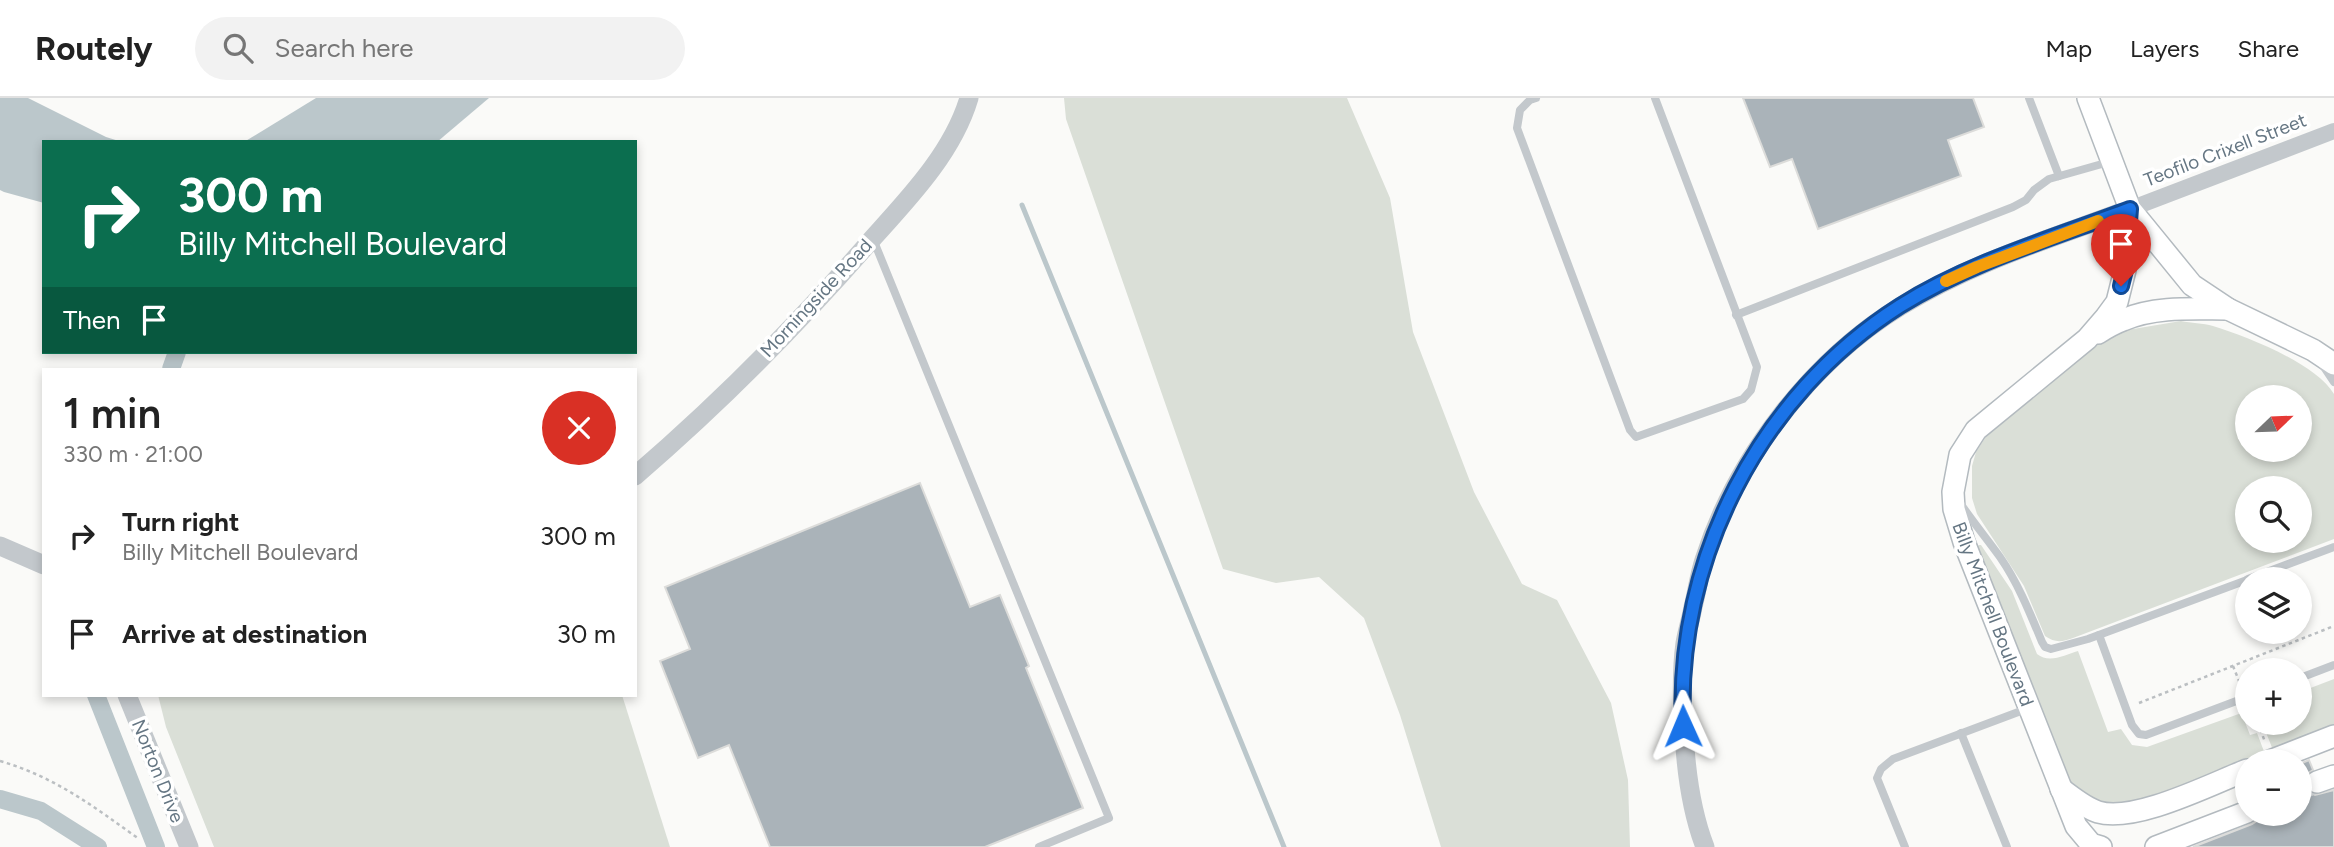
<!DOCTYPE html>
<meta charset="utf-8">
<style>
:root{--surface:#fff;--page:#f2f2f2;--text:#222;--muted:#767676;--line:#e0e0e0}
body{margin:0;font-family:Figtree,sans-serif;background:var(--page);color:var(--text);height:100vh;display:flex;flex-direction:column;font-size:26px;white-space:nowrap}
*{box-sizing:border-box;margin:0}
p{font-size:23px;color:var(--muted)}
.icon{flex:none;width:38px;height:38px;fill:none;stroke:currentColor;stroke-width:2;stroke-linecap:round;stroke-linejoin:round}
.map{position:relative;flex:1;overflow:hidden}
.details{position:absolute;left:42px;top:270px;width:595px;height:329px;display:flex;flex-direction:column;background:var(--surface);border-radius:0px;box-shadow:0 4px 10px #0003}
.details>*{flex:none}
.top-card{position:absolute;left:42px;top:42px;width:595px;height:214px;border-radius:0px;box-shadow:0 4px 10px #0003;background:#0b6e4f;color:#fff;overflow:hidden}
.needle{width:46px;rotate:67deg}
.buttons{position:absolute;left:2235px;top:287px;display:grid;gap:14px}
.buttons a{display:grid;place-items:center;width:77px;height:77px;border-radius:50%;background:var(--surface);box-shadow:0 4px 10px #0003;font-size:35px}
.pin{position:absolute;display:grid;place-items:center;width:60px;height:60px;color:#fff;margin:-72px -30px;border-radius:50% 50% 50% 0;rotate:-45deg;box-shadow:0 0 7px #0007}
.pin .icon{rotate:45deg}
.me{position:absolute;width:77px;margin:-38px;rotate:359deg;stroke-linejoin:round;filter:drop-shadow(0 0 5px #0008)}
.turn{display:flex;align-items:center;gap:24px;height:147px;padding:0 21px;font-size:32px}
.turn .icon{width:91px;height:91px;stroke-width:2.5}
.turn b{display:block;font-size:49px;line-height:60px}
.then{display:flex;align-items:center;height:66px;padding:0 21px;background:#0003;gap:14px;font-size:26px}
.round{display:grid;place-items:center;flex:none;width:74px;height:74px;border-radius:37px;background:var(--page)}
.headline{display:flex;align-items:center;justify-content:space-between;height:119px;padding:0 21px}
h1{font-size:42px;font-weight:600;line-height:52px}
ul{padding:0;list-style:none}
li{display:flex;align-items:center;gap:21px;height:98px;padding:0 21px}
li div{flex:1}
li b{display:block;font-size:26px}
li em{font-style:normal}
header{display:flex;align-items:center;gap:42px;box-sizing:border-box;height:98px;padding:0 35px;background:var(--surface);border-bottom:2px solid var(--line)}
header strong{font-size:33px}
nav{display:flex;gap:38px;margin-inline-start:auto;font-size:24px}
.search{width:490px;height:63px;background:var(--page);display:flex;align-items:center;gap:18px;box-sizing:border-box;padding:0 24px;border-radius:38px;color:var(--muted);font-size:26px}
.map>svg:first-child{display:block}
.green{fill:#dadfd7;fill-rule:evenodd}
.water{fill:#bbc7cb}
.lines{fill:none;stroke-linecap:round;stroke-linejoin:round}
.stream{stroke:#bbc7cb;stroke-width:5}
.canal{stroke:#bbc7cb;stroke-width:18}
.building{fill:#aab3b9;stroke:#dcdcda;stroke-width:2}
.secondary-tunnel{stroke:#d5d9db;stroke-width:21;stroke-dasharray:21 10;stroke-linecap:butt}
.secondary-casing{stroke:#b3babf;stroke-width:24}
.path{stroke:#bbbfc2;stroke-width:2.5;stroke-dasharray:3.5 3.5;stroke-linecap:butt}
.service{stroke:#c3c8cc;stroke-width:8}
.minor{stroke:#c3c8cc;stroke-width:16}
.tertiary{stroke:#c3c8cc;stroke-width:19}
.secondary{stroke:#fff;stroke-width:21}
.route-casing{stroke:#114b97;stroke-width:18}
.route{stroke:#1a73e8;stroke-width:12}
.slow{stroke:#f59e0b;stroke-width:12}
.labels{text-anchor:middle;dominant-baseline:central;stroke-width:7;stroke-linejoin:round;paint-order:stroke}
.street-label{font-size:19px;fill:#657683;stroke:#fff}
</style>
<header>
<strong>Routely</strong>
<div class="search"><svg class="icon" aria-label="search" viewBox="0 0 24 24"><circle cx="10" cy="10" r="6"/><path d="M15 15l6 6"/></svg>Search here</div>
<nav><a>Map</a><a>Layers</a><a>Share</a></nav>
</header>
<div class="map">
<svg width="2334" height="749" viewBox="0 0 2334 749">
<rect width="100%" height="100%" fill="#fafaf8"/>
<!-- green -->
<g class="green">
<polygon points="1064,0 1347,0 1390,100 1413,234 1474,394 1522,486 1557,502 1611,605 1628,682 1630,749 1441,749 1400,617 1364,520 1319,479 1276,485 1223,471 1066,21"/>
<path d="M2181 223C2191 225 2203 225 2213 228 2248 239 2315 265 2334 296V441L2073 540C2062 544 2055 545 2045 538L2024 488 1977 416 1972 400V368L1976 354 1991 331 2100 242 2121 233ZM2247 299H2300V352H2247ZM2247 390H2300V443H2247Z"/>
<path d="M1979 447H1981L2012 493 2037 556C2049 566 2065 557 2078 553L2108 634 2121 631 2132 647 2147 649 2247 613V623L2245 624 2250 637 2257 635 2265 656C2233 667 2136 710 2109 705 2088 702 2073 689 2062 672L1977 449Z"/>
<polygon points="2334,581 2334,628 2273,652 2265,632 2272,629 2271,625 2300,625 2300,594"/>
<polygon points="158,597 622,597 670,749 214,749 166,629"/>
</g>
<!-- water -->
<g class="water">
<polygon points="0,0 28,0 106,39 122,44 44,44 44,105 4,94 0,92"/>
<polygon points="316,0 489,0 437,44 244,44"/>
</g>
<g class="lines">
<!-- stream -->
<polyline class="stream" points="1022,107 1284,749"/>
<!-- canal -->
<g class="canal">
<polyline points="171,271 177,254"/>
<polyline points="96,597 156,749"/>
<polyline points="0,701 41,713 98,749"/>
</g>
</g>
<!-- building -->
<g class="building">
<polygon points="1743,0 1973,0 1984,29 1948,42 1961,78 1818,131 1792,61 1770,69"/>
<polygon points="920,385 970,509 1000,497 1029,568 1026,570 1083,710 985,749 770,749 729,647 698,660 660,563 690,551 665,489"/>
<polygon points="2309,662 2313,672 2307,676 2304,682 2308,693 2315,697 2334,692 2334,749 2193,749 2252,726 2258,722 2260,716 2300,716 2300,666"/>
</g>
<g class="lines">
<!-- secondary-tunnel -->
<polyline class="secondary-tunnel" points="2300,692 2317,684"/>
<!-- secondary casing -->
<g class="secondary-casing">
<g id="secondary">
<polyline points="2088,0 2130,111 2192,187 2228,211 2313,252 2334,266"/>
<path d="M2098 235C2106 230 2115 225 2123 222 2156 208 2194 211 2228 211"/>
<polyline points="2270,663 2334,638"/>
<polyline points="2317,684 2334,678"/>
<path d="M2061 691C2072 699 2085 710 2098 714 2135 725 2211 686 2247 672"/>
<polyline points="2101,749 2091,746 2076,728 1964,444 1954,411 1953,394 1960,357 1976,332 2087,241 2106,219 2117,204 2125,172 2130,111"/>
<polyline points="2156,749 2247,714"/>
</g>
</g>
<!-- path -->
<g class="path">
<polyline points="2233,568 2241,588"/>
<polyline points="2139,605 2334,528"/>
<polyline points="2258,625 2265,644"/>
<path d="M0 663C55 679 93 708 139 741"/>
</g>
<!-- service -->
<g class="service">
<polyline points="1536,0 1530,2 1520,12 1517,30 1630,332 1636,339 1743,301 1751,292 1757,269 1655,0"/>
<polyline points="2029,0 2059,78"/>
<polyline points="873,141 1109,720 1039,749"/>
<polyline points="1736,217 2013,109 2026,102 2034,92 2049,81 2109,64"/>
<polyline points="2322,266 2334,284"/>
<path d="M1960 405C1973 424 1987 441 2000 459 2018 485 2030 515 2042 544L2045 549 2051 551 2088 541 2247 482"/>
<polyline points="2248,481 2334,449"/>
<polyline points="2099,537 2132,627 2139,636 2146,637 2247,599"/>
<polyline points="2300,580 2334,567"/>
<polyline points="1961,635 2007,749"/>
<polyline points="1905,749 1877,680 1881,671 1893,661 2029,610"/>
</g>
<!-- minor -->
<polyline class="minor" points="2130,111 2334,33"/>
<!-- tertiary -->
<g class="tertiary">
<path d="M635 378C720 305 800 224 873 140 910 99 953 54 969 0"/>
<polyline points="0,448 44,467"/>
<polyline points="127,597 189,749"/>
<path d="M1705 749C1691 713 1686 673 1684 635 1682 606 1681 574 1685 545 1687 533 1691 521 1693 509 1697 494 1699 477 1704 462 1736 361 1811 263 1901 208 1972 164 2053 140 2130 111"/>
</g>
<!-- secondary -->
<use href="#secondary" class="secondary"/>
</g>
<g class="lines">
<!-- route casing -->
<g class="route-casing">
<path id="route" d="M1683 628C1675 462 1760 297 1900 208 1970 164 2053 140 2130 111L2125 172 2121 188"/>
</g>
<!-- route -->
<use href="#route" class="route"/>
<!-- slow -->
<polyline class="slow" points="1946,183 1977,169 2098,123"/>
</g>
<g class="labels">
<!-- street labels -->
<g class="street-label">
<text transform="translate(2225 52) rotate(-21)">Teofilo Crixell Street</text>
<text transform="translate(816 200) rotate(-47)">Morningside Road</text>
<text transform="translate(1993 516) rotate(69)">Billy Mitchell Boulevard</text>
<text transform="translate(158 673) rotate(68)">Norton Drive</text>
</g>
</g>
</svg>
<div class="buttons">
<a><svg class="needle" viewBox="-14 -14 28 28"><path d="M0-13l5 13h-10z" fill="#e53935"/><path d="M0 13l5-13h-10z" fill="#767676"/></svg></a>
<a><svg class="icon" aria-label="search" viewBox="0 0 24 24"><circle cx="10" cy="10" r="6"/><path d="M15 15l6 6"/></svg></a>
<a><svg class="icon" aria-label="layers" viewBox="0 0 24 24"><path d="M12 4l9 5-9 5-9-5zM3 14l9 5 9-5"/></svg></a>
<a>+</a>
<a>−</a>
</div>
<div class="pin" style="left:2121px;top:188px;background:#d93025"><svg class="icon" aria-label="arrive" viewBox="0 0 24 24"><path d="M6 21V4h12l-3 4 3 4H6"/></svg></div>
<svg class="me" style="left:1683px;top:628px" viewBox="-20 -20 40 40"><path d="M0-17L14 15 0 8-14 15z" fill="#1a73e8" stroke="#fff" stroke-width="4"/></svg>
<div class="top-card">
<div class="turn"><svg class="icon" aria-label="right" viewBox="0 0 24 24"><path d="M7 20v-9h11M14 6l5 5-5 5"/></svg><div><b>300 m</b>Billy Mitchell Boulevard</div></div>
<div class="then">Then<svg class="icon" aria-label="arrive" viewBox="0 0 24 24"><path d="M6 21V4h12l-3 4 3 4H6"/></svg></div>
</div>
<section class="details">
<div class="headline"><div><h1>1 min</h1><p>330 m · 21:00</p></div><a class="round" style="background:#d93025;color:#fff"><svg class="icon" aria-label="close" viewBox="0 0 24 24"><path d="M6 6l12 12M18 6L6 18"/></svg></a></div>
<ul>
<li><svg class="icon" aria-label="right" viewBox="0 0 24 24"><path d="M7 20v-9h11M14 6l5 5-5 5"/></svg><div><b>Turn right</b><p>Billy Mitchell Boulevard</p></div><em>300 m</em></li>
<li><svg class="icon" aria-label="arrive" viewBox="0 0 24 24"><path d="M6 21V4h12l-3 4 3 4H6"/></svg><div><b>Arrive at destination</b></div><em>30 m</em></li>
</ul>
</section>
</div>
